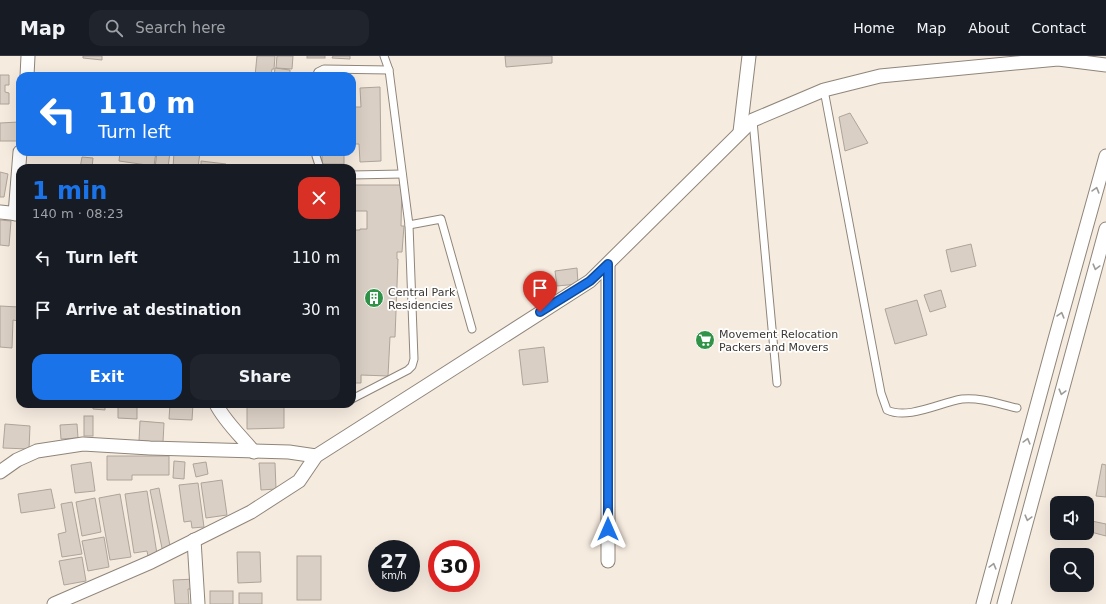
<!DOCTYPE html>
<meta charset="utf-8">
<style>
:root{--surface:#171b24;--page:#20242c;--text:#f1f3f6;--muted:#9ea1a6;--line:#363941;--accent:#1a73e8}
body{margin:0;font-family:"DejaVu Sans",sans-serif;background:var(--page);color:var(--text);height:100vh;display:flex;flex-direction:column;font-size:15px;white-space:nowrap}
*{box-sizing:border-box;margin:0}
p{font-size:13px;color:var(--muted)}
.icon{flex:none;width:22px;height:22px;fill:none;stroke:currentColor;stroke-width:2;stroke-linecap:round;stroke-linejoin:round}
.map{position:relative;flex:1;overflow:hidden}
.side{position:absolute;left:16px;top:108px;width:340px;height:244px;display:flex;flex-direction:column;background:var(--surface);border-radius:12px;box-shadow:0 4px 16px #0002}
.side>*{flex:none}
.banner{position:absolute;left:16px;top:16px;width:340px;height:84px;border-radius:12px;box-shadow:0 4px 16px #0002;background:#1a73e8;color:#fff;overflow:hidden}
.buttons{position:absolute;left:1050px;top:440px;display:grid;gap:8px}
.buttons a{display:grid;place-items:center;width:44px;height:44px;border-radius:8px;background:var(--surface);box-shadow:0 4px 16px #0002;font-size:20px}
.speed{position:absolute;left:368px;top:484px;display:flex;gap:8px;font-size:20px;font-weight:700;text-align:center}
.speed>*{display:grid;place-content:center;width:52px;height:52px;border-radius:50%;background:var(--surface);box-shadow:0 4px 16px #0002;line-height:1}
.speed small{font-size:10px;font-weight:400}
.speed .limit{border:6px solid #d22;background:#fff;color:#111}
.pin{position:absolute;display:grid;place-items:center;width:34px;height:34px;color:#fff;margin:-41px -17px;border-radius:50% 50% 50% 0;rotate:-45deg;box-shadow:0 0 4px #0007}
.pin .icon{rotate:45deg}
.me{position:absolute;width:44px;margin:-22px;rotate:0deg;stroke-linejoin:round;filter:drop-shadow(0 0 3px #0008)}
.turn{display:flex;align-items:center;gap:14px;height:84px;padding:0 16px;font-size:18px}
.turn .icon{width:52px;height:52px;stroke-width:2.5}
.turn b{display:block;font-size:28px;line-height:34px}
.round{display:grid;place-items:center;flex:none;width:42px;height:42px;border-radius:12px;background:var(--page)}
.summary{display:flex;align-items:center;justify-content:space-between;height:68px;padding:0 16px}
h1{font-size:24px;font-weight:600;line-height:30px;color:var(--accent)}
.button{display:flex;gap:8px;margin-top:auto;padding:8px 16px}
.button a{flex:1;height:46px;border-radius:12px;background:var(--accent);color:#fff;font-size:16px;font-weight:600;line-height:46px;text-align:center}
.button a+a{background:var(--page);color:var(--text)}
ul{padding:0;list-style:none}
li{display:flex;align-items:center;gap:12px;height:52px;padding:0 16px}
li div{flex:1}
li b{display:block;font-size:15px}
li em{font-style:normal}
header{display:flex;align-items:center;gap:24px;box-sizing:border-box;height:56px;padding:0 20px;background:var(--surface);border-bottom:1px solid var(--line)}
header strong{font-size:19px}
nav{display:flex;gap:22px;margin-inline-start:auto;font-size:14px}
.search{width:280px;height:36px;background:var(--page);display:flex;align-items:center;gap:10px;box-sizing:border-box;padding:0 14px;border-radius:12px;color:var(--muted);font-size:15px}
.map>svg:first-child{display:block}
.building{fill:#dacfc4;stroke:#afa499}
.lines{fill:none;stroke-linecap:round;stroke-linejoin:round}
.service-casing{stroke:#8f857a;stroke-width:9}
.minor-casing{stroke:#8f857a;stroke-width:15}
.service{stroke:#fff;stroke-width:7}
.minor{stroke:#fff;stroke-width:13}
.oneway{stroke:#9e9c99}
.route-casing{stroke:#114b97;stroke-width:10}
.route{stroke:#1a73e8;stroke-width:7}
.labels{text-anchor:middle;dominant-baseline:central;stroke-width:3.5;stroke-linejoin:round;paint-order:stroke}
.poi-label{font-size:11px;fill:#3c3833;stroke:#fff;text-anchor:start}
</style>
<header>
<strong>Map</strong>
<div class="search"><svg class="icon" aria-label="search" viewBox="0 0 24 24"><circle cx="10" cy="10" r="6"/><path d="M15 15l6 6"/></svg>Search here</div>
<nav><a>Home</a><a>Map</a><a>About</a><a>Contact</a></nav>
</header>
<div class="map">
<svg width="1106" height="548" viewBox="0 0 1106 548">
<rect width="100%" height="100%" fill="#f6ebdf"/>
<!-- building -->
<g class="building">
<polygon points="83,0 102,0 102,4 83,2"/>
<polygon points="257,0 275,0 274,13 272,13 271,20 255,20"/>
<polygon points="277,0 293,0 292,13 276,12"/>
<rect x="307" y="0" width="18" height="2"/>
<polygon points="333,0 350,0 350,3 332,2"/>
<polygon points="505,0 552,0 552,7 506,11"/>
<polygon points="275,12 290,14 290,20 274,20"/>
<polygon points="0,19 9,19 9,29 5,29 5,36 9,37 9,48 0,48"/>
<polygon points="380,31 381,105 360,106 359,88 352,88 352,51 361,51 360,32"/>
<polygon points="850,57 868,87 845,95 839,61"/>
<polygon points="19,66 19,85 0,85 0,67"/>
<polygon points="120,96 156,96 154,110 119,105"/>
<polygon points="157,96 170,96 168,112 155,112"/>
<polygon points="174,96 200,96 198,112 173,112"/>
<rect x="322" y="96" width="22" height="12"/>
<polygon points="82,101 93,102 92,112 80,112"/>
<polygon points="201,105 226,108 226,112 201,112"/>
<polygon points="0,116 8,118 4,141 0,141"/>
<polygon points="352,129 402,129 401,170 404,170 402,196 397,196 397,203 398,203 395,281 390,281 388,320 361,319 361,327 352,327 352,174 360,174 360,173 367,173 367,155 352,155"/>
<polygon points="0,164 11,165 9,190 0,189"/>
<polygon points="971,188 976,210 951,216 946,194"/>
<polygon points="577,212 578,228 557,230 555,215"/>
<polygon points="941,234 946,251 930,256 924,239"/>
<polygon points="917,244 927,279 895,288 885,253"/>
<polygon points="0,250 19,251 18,265 13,264 12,292 0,291"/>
<polygon points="544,291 548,326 523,329 519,294"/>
<polygon points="93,348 105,348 105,354 93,353"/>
<polygon points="118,348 137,348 137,363 118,362"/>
<polygon points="170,348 193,348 192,364 169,363"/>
<polygon points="247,348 284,348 284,372 247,373"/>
<rect x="84" y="360" width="9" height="20"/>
<polygon points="140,365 164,367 163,386 139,385"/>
<polygon points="5,368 30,370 29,393 3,392"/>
<polygon points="77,368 78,382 61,383 60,369"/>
<polygon points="107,400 169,400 169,419 132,419 132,424 107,424"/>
<polygon points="174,405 185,406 184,423 173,422"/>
<polygon points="91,406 95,435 75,437 71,409"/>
<polygon points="206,406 208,418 196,421 193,408"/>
<polygon points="259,407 275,407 276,433 261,434"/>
<polygon points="1102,408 1106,409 1106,441 1096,440"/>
<polygon points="222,424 227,459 206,462 201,427"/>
<polygon points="198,427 204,471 192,472 191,465 184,466 179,429"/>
<polygon points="159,432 171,495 163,497 150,434"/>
<polygon points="51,433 55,452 21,457 18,438"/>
<polygon points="147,435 157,498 148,500 147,495 134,497 125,438"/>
<polygon points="120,438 131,501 110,504 99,442"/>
<polygon points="95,442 101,476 82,480 76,446"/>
<polygon points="72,446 82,498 62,501 58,478 66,476 61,448"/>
<polygon points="1087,464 1106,468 1106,480 1087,475"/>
<polygon points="104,481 109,511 88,515 82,485"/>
<polygon points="237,496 260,496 261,526 238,527"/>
<rect x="297" y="500" width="24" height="44"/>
<polygon points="82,501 86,525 64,529 59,505"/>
<polygon points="196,523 197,533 188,533 189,548 175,548 173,524"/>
<rect x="210" y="535" width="23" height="13"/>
<rect x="239" y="537" width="23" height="11"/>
</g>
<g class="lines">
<!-- service casing -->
<g class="service-casing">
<g id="service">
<polyline points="384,0 389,14 409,169 441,163 472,273"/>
<polyline points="316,20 318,16 324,13 389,14"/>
<path d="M824 34 881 337 887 354C908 364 939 347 962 343 980 341 999 348 1017 352"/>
<polyline points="753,65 777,327"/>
<polyline points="316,96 316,100 320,112"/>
<polyline points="352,119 402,118"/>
<polyline points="352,343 408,314 412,310 414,303 409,169"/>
</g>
</g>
<!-- minor casing -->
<g class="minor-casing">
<g id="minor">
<polyline points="27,20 28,0"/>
<polyline points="740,76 749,0"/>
<polyline points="0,156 20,158"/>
<polyline points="15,158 20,96"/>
<polyline points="608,208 608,505"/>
<path d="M216 348C225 366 241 380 254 396"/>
<polyline points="0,416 17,404 37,395 83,388 150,392 289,396 316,400"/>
<polyline points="194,484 198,548"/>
<polyline points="54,548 151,506 251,456 299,425 316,400 426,330 590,225 753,64 824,34 880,20 1058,3 1106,9"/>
<polyline points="983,548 1055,283 1106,100"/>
<polyline points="1004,548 1106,173"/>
</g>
</g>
<!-- service -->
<use href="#service" class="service"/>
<!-- minor -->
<use href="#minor" class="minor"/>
</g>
<!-- one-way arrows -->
<defs><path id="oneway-chevron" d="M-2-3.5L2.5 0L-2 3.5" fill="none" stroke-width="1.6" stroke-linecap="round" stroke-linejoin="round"/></defs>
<g class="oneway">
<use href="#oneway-chevron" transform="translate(1096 134) rotate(-74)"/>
<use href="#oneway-chevron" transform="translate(1096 211) rotate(105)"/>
<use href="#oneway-chevron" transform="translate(1061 259) rotate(-74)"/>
<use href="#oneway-chevron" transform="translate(1062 336) rotate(105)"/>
<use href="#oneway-chevron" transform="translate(1027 385) rotate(-75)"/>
<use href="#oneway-chevron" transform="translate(1028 462) rotate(105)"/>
<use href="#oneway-chevron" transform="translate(993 510) rotate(-75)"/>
</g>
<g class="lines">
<!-- route casing -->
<g class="route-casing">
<polyline id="route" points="540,256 590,225 608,208 608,473"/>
</g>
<!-- route -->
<use href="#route" class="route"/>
</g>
<!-- icons -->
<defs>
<g id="building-disc" transform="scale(1)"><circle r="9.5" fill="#309347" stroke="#fff"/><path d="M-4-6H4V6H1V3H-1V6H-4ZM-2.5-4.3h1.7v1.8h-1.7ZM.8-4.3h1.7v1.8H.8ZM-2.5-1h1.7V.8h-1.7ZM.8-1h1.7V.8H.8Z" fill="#fff"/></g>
<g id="supermarket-disc" transform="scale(1)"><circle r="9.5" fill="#309347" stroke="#fff"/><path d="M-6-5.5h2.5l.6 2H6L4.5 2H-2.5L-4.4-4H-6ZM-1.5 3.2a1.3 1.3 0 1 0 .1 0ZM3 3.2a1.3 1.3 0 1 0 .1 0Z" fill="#fff"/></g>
</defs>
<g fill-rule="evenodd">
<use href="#building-disc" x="374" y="242"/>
<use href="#supermarket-disc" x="705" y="284"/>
</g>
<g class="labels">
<!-- poi labels -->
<g class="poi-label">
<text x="388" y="236">Central Park<tspan x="388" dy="13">Residencies</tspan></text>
<text x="719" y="278">Movement Relocation<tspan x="719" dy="13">Packers and Movers</tspan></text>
</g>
</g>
</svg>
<div class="buttons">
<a><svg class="icon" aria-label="sound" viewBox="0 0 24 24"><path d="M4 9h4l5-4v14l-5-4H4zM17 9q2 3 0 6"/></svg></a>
<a><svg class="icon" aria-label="search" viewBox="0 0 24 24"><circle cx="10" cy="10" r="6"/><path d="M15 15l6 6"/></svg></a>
</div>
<div class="speed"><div>27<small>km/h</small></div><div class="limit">30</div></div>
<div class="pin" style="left:540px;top:256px;background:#d93025"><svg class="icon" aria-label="arrive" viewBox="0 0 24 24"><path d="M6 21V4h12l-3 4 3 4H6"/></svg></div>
<svg class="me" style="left:608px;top:473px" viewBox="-20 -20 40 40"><path d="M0-17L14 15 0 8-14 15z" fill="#1a73e8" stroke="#fff" stroke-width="4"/></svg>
<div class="banner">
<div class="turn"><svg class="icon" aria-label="left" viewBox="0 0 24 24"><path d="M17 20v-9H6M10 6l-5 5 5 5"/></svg><div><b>110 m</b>Turn left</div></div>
</div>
<section class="side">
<div class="summary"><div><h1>1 min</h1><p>140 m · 08:23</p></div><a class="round" style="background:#d93025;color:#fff"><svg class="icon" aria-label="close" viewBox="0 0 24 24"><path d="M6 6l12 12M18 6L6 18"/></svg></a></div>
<ul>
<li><svg class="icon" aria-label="left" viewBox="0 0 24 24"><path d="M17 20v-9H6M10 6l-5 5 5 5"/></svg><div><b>Turn left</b></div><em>110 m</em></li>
<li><svg class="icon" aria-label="arrive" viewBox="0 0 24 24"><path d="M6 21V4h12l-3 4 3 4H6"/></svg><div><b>Arrive at destination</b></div><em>30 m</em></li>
</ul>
<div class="button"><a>Exit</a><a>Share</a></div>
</section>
</div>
